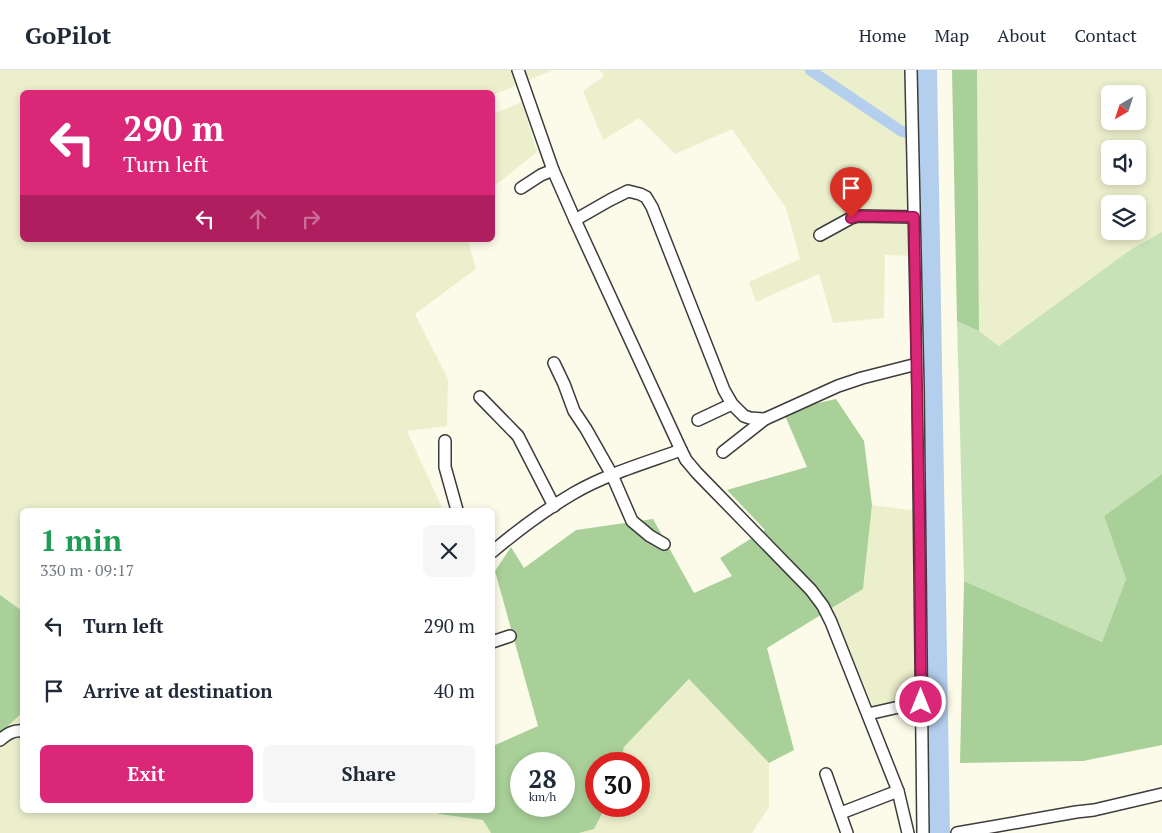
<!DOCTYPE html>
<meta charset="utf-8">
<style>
:root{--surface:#fff;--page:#f6f6f7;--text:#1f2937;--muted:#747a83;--line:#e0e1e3;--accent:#db2777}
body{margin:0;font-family:"PT Serif",serif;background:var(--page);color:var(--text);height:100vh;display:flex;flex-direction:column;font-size:19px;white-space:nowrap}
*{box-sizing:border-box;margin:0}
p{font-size:16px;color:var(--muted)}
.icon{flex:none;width:28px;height:28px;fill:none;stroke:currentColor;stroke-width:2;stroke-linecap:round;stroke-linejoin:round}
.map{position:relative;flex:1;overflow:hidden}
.drawer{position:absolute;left:20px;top:438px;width:475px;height:305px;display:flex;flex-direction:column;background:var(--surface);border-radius:8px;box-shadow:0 2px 8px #0003}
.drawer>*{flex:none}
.top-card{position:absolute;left:20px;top:20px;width:475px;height:152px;border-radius:8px;box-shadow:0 2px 8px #0003;background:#db2777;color:#fff;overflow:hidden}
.needle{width:32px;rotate:219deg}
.buttons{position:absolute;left:1101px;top:15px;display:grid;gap:10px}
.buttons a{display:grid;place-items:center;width:45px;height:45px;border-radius:8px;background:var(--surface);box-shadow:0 2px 8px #0003;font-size:25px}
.speed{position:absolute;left:510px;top:682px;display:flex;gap:10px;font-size:25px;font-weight:700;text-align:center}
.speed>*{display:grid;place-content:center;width:65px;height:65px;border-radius:50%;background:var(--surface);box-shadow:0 2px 8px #0003;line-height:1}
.speed small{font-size:12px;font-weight:400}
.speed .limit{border:8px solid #d22;background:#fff;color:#111}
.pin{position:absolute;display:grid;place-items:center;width:42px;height:42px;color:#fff;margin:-51px -21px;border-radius:50% 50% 50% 0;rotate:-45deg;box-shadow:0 0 5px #0007}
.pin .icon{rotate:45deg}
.me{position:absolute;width:55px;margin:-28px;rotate:0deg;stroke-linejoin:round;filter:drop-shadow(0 0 4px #0008)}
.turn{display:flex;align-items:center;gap:18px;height:105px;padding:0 20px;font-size:22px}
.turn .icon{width:65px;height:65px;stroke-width:2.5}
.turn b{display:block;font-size:35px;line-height:42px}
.lanes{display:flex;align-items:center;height:48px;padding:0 20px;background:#0003;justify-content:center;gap:25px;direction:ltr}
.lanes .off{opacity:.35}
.round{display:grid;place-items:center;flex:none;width:52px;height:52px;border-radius:8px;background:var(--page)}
.headline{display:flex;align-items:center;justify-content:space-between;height:85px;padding:0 20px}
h1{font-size:30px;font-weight:700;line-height:38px;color:#1e9e55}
.cta{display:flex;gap:10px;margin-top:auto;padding:10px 20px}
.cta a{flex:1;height:58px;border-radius:8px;background:var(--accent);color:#fff;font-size:20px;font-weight:700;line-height:58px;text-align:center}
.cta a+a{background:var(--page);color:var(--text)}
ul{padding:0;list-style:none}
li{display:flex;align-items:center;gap:15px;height:65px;padding:0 20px}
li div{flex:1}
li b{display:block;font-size:19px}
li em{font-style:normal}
header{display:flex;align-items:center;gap:30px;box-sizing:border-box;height:70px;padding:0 25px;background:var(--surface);border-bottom:1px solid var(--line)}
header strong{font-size:24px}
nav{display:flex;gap:28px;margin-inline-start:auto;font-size:18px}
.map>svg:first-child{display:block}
.farmland{fill:#ecefcc;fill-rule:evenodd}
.green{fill:#c7e2b7}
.forest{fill:#a9d099;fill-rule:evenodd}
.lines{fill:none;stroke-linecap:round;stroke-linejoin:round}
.canal{stroke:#b4cfed;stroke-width:11}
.river{stroke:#b4cfed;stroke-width:20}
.minor-casing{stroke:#3c3c3c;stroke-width:14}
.minor{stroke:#fff;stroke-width:11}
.route-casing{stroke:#8e194d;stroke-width:12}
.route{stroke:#db2777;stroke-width:9}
</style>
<header>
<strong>GoPilot</strong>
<nav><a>Home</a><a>Map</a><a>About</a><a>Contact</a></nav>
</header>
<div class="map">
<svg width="1162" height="763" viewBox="0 0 1162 763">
<rect width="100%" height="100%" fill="#fcfbe9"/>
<!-- farmland -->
<g class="farmland">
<polygon points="0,0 553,0 493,25 492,22 22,22 22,170 468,170 476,199 415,244 448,309 447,356 407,361 443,440 22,440 22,740 435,740 439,744 484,750 491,763 0,763"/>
<polygon points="600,0 908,0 911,186 885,185 884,248 833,253 819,204 756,232 749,212 800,189 786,138 732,59 675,84 639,48 603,70 583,21 604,6"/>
<path d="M977 0H1162V162L1130 180 999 276 979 261ZM1110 24H1138V51H1110ZM1110 79H1138V106H1110ZM1110 134H1138V161H1110Z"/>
<polygon points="522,32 537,82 493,117 493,44"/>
<polygon points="872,435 919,441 923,629 874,638 832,539 863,519"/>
<polygon points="690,609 769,693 769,737 752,763 579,763 594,759 606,736 639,736 639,694 620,694 624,677"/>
</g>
<!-- green -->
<polygon class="green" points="1162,162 1162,404 1104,446 1126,509 1102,572 964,511 957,251 979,261 999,276 1130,180"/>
<!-- forest -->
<g class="forest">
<polygon points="952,0 977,0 979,261 957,251"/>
<path d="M836 329 864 371 872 435 863 519 767 578 794 680 769 693 689 609 624 677 620 694H596V736H606L594 759 579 763H491L483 750 439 744 435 740H492L493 676 538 656 495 501 511 477 524 498 576 460 653 449 694 523 732 506 720 488 765 460 727 420 807 397 783 341ZM521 694H564V736H521Z"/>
<polygon points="1162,404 1162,675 1083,691 960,693 964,511 1102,572 1126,509 1104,446"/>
<polygon points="0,525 22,541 22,643 0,663"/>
</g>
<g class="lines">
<!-- canal -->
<polyline class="canal" points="810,0 901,61 928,69"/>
<!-- river -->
<polyline class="river" points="927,0 940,763"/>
<!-- minor casing -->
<g class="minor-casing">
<g id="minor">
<polyline points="518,0 553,100 575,150 681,380 686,390 697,403 811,520 823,536 831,552 898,721 908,763"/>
<polyline points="911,0 918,320 923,763"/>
<polyline points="521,118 541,105 553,100"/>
<polyline points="575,150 610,130 628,121 640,124 646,127 652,137 724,320 732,334 744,346 750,348 765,349 838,316 862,308 917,294"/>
<polyline points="820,165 851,148 858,146 914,147"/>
<polyline points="554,293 564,314 574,341 586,359 612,405 632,451 650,466 664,474"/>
<polyline points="480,327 518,366 554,436"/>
<polyline points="698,350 732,334"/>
<polyline points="445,371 445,397 457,440"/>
<polyline points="723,382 765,349"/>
<path d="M492 482C518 460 545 440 574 423 607 404 645 393 681 380"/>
<polyline points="492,572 510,566"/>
<polyline points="868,644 921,632"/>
<path d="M0 670C7 664 13 660 22 661"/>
<polyline points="826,704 847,763"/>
<polyline points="841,743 898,721"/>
<polyline points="957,763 1076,742 1094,740 1162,724"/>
</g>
</g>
<!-- minor -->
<use href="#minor" class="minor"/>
</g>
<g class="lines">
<!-- route casing -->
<g class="route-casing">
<polyline id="route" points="851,148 858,146 914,147 920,486 921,632"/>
</g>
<!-- route -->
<use href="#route" class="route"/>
</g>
</svg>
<div class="buttons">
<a><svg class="needle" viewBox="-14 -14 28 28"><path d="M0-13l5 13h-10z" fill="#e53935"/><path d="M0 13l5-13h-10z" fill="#747a83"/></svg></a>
<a><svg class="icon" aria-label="sound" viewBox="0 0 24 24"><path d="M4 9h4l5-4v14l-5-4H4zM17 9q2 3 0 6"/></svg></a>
<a><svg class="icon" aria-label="layers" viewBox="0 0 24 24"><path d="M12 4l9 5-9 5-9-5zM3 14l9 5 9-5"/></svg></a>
</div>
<div class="speed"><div>28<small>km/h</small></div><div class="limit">30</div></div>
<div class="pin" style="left:851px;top:148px;background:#d93025"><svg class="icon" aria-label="arrive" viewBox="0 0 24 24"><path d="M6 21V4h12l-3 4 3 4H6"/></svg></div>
<svg class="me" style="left:921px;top:632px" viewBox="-20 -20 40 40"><circle r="17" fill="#db2777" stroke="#fff" stroke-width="3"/><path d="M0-11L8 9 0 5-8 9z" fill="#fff"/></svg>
<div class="top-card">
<div class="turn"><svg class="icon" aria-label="left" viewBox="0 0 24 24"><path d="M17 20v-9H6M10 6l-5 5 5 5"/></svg><div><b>290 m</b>Turn left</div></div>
<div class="lanes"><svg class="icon" aria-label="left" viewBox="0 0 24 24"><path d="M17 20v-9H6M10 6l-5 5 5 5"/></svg><svg class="icon off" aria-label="ahead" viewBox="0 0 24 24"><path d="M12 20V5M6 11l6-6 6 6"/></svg><svg class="icon off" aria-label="right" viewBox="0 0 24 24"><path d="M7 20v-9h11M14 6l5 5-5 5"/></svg></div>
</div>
<section class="drawer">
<div class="headline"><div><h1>1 min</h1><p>330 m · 09:17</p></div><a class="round"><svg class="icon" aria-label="close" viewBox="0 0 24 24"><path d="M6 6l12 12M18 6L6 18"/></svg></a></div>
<ul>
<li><svg class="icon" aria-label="left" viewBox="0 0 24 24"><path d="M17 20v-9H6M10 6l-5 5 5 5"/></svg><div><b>Turn left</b></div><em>290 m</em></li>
<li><svg class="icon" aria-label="arrive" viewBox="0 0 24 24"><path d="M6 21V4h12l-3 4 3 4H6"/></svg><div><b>Arrive at destination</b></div><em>40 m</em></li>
</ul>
<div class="cta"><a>Exit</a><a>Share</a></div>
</section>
</div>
